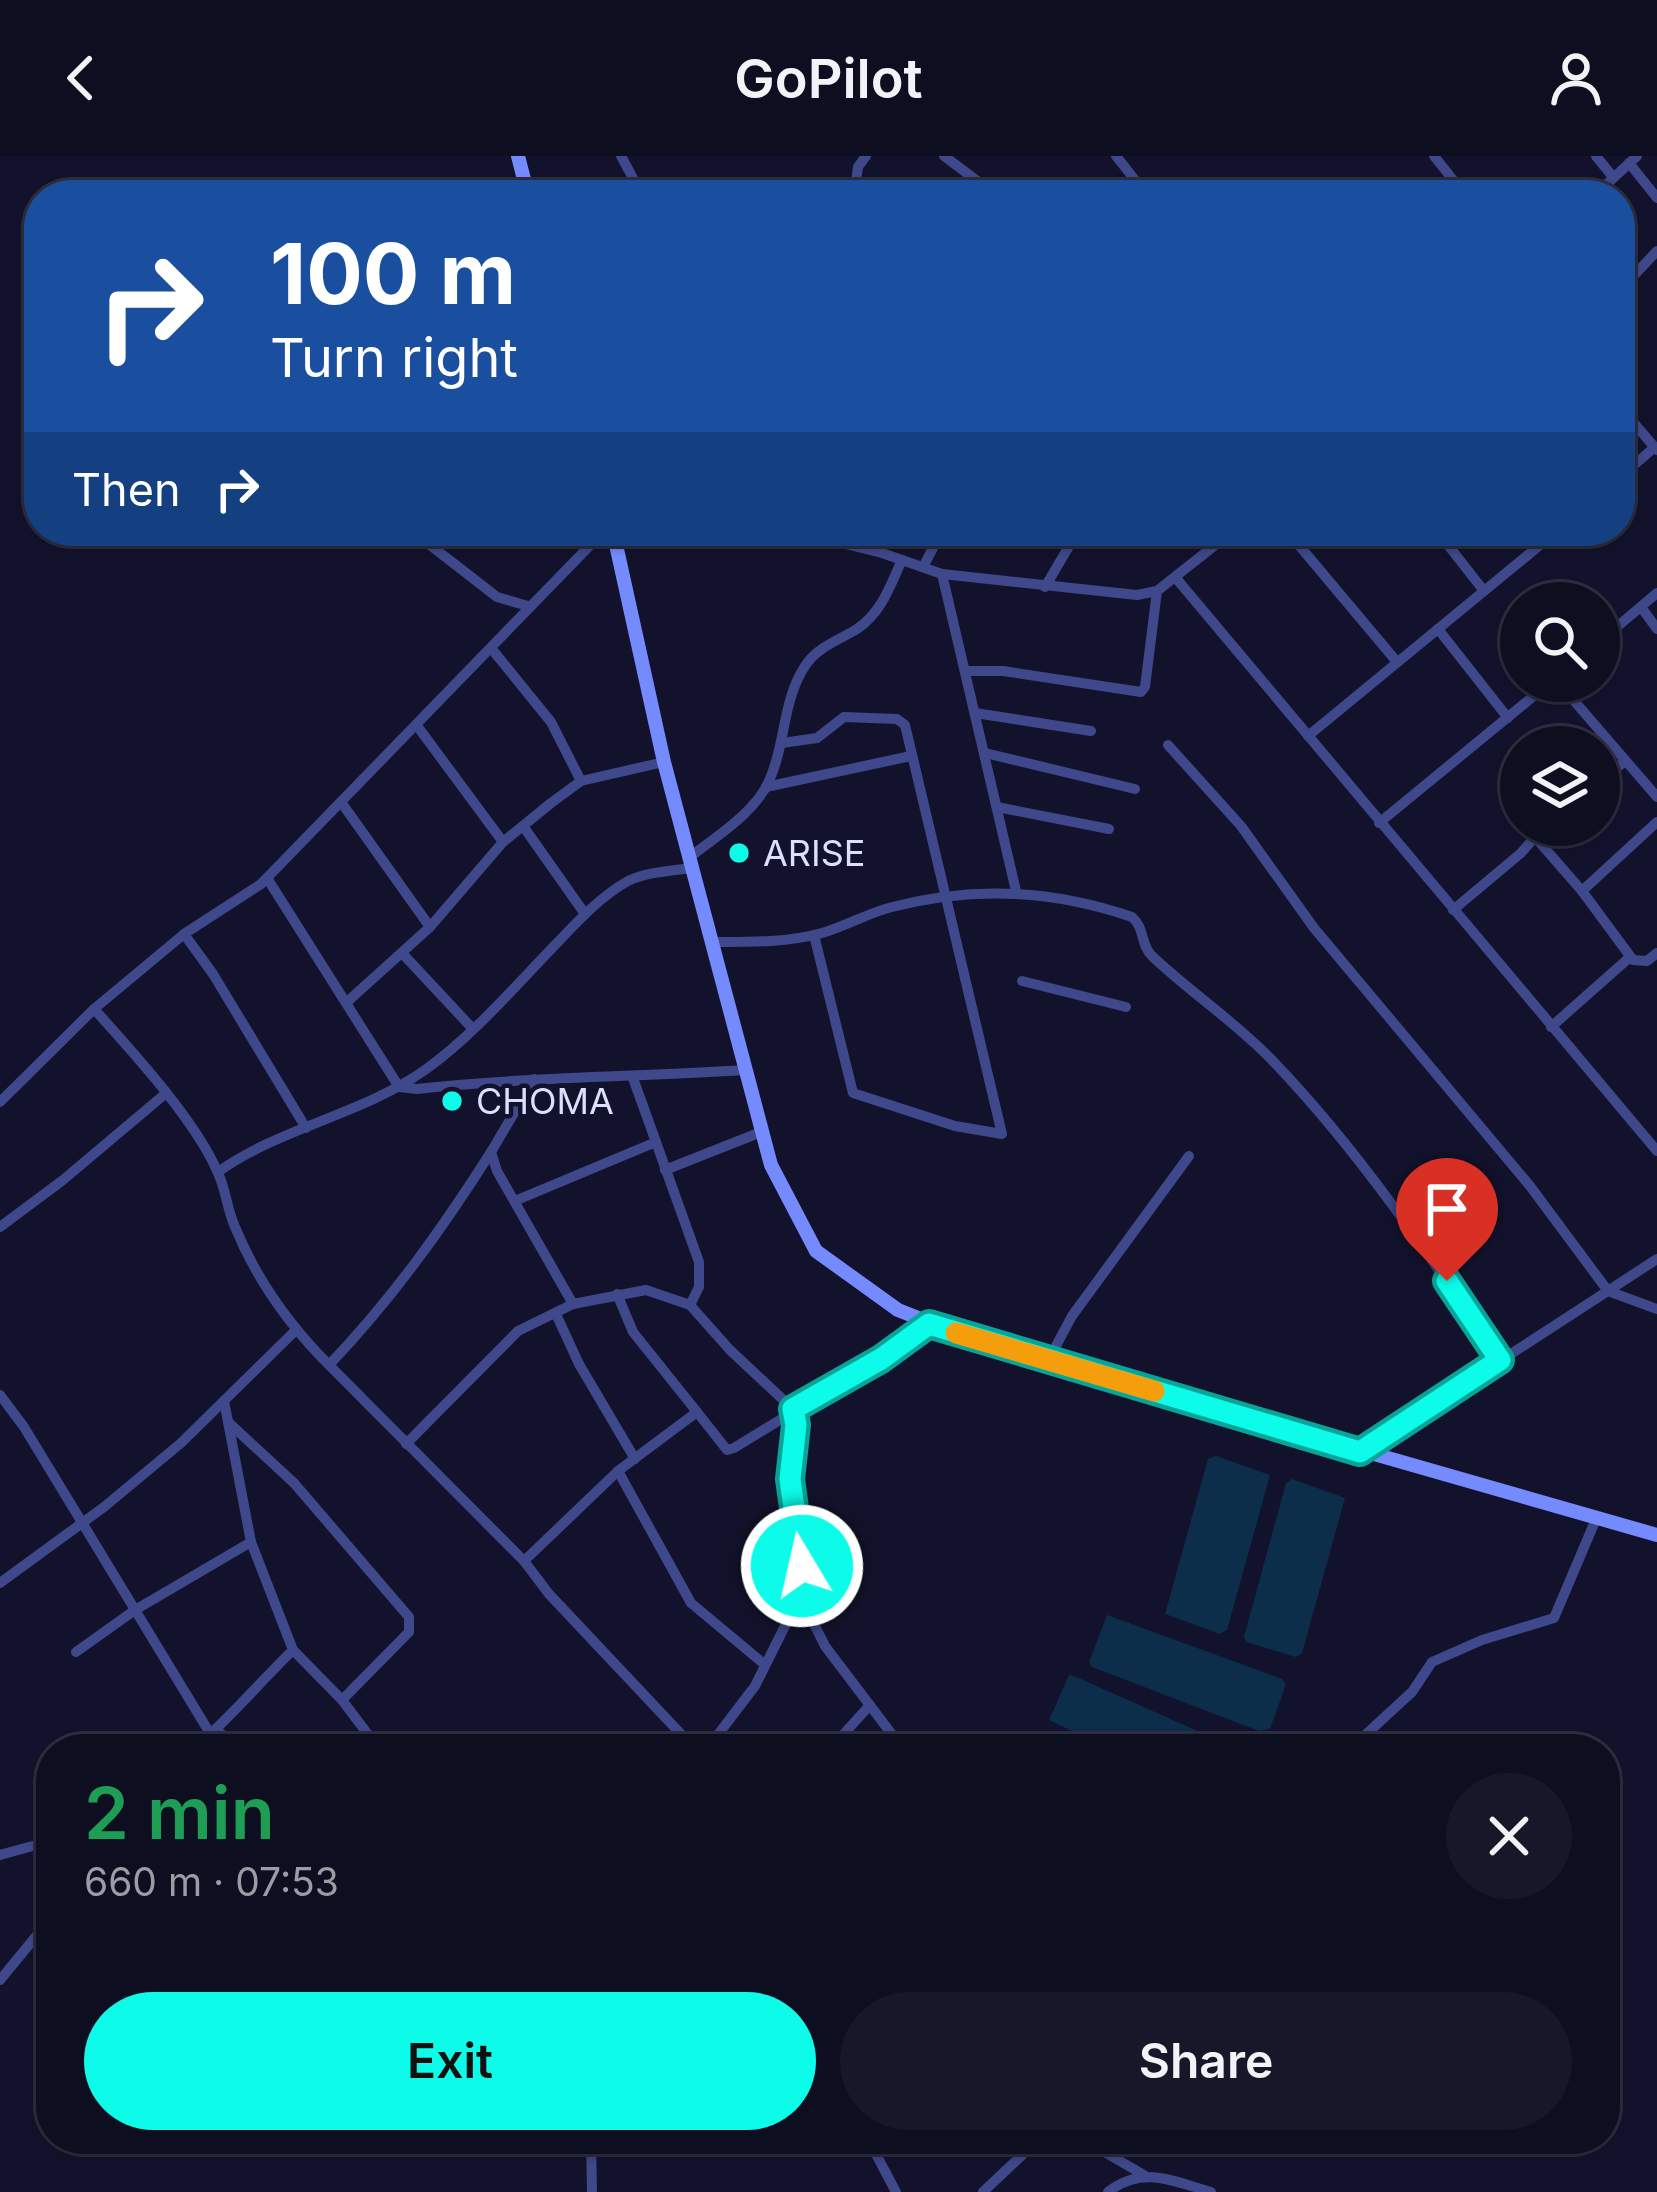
<!DOCTYPE html>
<meta charset="utf-8">
<style>
:root{--surface:#0e0e21;--page:#17172a;--text:#f1f3f6;--muted:#9b9ca5;--line:#2e2e3f;--accent:#0cfce9}
body{margin:0;font-family:Inter,sans-serif;background:var(--page);color:var(--text);height:100vh;display:flex;flex-direction:column;font-size:45px;white-space:nowrap}
*{box-sizing:border-box;margin:0}
p{font-size:39px;color:var(--muted)}
.icon{flex:none;width:66px;height:66px;fill:none;stroke:currentColor;stroke-width:2;stroke-linecap:round;stroke-linejoin:round}
.map{position:relative;flex:1;overflow:hidden}
.sheet{position:absolute;left:36px;top:1578px;width:1584px;height:420px;display:flex;flex-direction:column;background:var(--surface);border-radius:48px;box-shadow:0 3px 9px #0004,0 0 0 3px var(--line)}
.sheet>*{flex:none}
.top-card{position:absolute;left:24px;top:24px;width:1611px;height:366px;border-radius:48px;box-shadow:0 3px 9px #0004,0 0 0 3px var(--line);background:#1a4fa0;color:#fff;overflow:hidden}
.fabs{position:absolute;left:1500px;top:426px;display:grid;gap:24px}
.fabs a{display:grid;place-items:center;width:120px;height:120px;border-radius:50%;background:var(--surface);box-shadow:0 3px 9px #0004,0 0 0 3px var(--line);font-size:60px}
.pin{position:absolute;display:grid;place-items:center;width:102px;height:102px;color:#fff;margin:-123px -51px;border-radius:50% 50% 50% 0;rotate:-45deg;box-shadow:0 0 12px #0007}
.pin .icon{rotate:45deg}
.me{position:absolute;width:132px;margin:-66px;rotate:351deg;stroke-linejoin:round;filter:drop-shadow(0 0 9px #0008)}
.turn{display:flex;align-items:center;gap:42px;height:252px;padding:0 48px;font-size:54px}
.turn .icon{width:156px;height:156px;stroke-width:2.5}
.turn b{display:block;font-size:84px;line-height:102px}
.then{display:flex;align-items:center;height:114px;padding:0 48px;background:#0003;gap:24px;font-size:45px}
.round{display:grid;place-items:center;flex:none;width:126px;height:126px;border-radius:63px;background:var(--page)}
.overview{display:flex;align-items:center;justify-content:space-between;height:204px;padding:0 48px}
h1{font-size:72px;font-weight:600;line-height:90px;color:#1e9e55}
.button{display:flex;gap:24px;margin-top:auto;padding:24px 48px}
.button a{flex:1;height:138px;border-radius:72px;background:var(--accent);color:#111;font-size:48px;font-weight:600;line-height:138px;text-align:center}
.button a+a{background:var(--page);color:var(--text)}
header{display:flex;justify-content:space-between;align-items:center;height:156px;padding:0 48px;background:var(--surface);font-size:54px;font-weight:600}
.map>svg:first-child{display:block}
.water{fill:#0c2e4b}
.lines{fill:none;stroke-linecap:round;stroke-linejoin:round}
.street{stroke:#3e488a;stroke-width:10}
.secondary{stroke:#758afd;stroke-width:14}
.route-casing{stroke:#08a497;stroke-width:30}
.route{stroke:#0cfce9;stroke-width:21}
.slow{stroke:#f59e0b;stroke-width:21}
.poi-dot{fill:#0cfce9;stroke:#12122c;stroke-width:4.5}
.labels{text-anchor:middle;dominant-baseline:central;stroke-width:9;stroke-linejoin:round;paint-order:stroke}
.poi-label{font-size:36px;fill:#dddfff;stroke:#12122c;text-anchor:start}
</style>
<header><svg class="icon" aria-label="back" viewBox="0 0 24 24"><path d="M15 5l-7 7 7 7"/></svg>GoPilot<svg class="icon" aria-label="person" viewBox="0 0 24 24"><circle cx="12" cy="8" r="4"/><path d="M4 21q1-7 8-7t8 7"/></svg></header>
<div class="map">
<svg width="1657" height="2036" viewBox="0 0 1657 2036">
<rect width="100%" height="100%" fill="#12122c"/>
<!-- water -->
<g class="water">
<polygon points="1216,1300 1270,1319 1227,1474 1220,1478 1165,1458 1208,1303"/>
<polygon points="1292,1323 1345,1342 1302,1497 1296,1501 1246,1486 1244,1481 1286,1327"/>
<polygon points="1107,1459 1282,1523 1286,1528 1270,1573 1259,1575 1092,1511 1089,1506"/>
<polygon points="1069,1519 1074,1520 1238,1593 1110,1593 1049,1564"/>
</g>
<g class="lines">
<!-- street -->
<g class="street">
<polyline points="621,0 642,39"/>
<polyline points="944,0 996,39"/>
<polyline points="1116,0 1147,39"/>
<polyline points="1434,0 1465,39"/>
<polyline points="1596,0 1613,21"/>
<polyline points="1629,7 1657,42"/>
<polyline points="854,39 858,11 866,0"/>
<polyline points="1595,39 1637,0"/>
<polyline points="1620,134 1657,95"/>
<polyline points="1620,251 1657,294"/>
<polyline points="1620,321 1655,291"/>
<polyline points="412,375 497,441 528,450"/>
<polyline points="793,375 882,397 942,418 1137,439 1157,435 1233,375"/>
<polyline points="1287,375 1397,506"/>
<polyline points="1437,375 1484,435"/>
<polyline points="923,411 942,375"/>
<polyline points="942,418 1016,735"/>
<polyline points="1175,421 1657,995"/>
<polyline points="1045,431 1078,375"/>
<polyline points="1641,451 1657,473"/>
<polyline points="1438,473 1508,562"/>
<polyline points="1599,486 1657,437"/>
<polyline points="491,492 551,566 581,625"/>
<polyline points="965,515 1003,515 1141,536 1145,531 1157,435"/>
<polyline points="1557,525 1657,641"/>
<polyline points="975,557 1091,575"/>
<polyline points="418,571 503,686"/>
<polyline points="1308,580 1557,375"/>
<polyline points="782,587 817,582 844,561 897,563 905,569 1002,978 955,970 853,937 814,779"/>
<polyline points="1168,589 1241,670 1314,772 1530,1030 1608,1135 1657,1153"/>
<polyline points="985,597 1135,633"/>
<polyline points="1599,626 1625,605"/>
<polyline points="766,631 911,600"/>
<polyline points="341,646 430,771"/>
<polyline points="997,651 1109,673"/>
<polyline points="1379,667 1552,525"/>
<polyline points="523,670 585,758"/>
<path d="M689 702C715 681 755 657 769 625 786 588 782 545 805 510 817 491 839 484 857 473 882 456 890 430 902 404"/>
<path d="M267 722 399 931 417 933C526 921 635 921 745 914"/>
<polyline points="1582,735 1657,666"/>
<polyline points="1453,754 1521,697 1535,681 1582,735 1633,804 1647,805 1657,797"/>
<polyline points="184,778 213,818 306,972"/>
<path d="M710 786C748 786 785 787 822 777 846 770 868 757 892 751 972 730 1054 734 1132 761 1145 772 1140 788 1152 800 1190 836 1234 865 1271 903 1358 993 1430 1100 1500 1204"/>
<polyline points="402,797 472,872"/>
<polyline points="1022,825 1126,851"/>
<polyline points="347,846 430,771 503,686 551,647 581,625 664,606"/>
<path d="M94 853C132 895 196 965 218 1017 226 1034 227 1053 235 1071 256 1122 290 1170 329 1209 392 1143 442 1073 491 996"/>
<polyline points="1551,871 1630,801"/>
<polyline points="633,922 699,1106 699,1131 690,1149"/>
<polyline points="534,923 491,996 497,1015 573,1148 646,1134 690,1149 730,1194 793,1253 796,1269 790,1323 802,1410 800,1440 755,1530 707,1593"/>
<polyline points="0,946 94,853 184,778 261,728 604,375"/>
<polyline points="665,1014 761,976"/>
<path d="M218 1016C281 971 361 959 425 914 474 879 516 829 558 786 579 764 601 740 628 725 647 716 670 715 691 712"/>
<polyline points="517,1044 656,986"/>
<polyline points="0,1071 63,1024 165,938"/>
<polyline points="617,1138 633,1176 697,1256"/>
<polyline points="556,1158 579,1208 635,1303"/>
<polyline points="1049,1203 1072,1160 1189,1000"/>
<polyline points="329,1209 524,1405 618,1315 697,1256 727,1294 734,1292 901,1190 929,1168"/>
<polyline points="0,1239 24,1271 211,1579"/>
<polyline points="224,1245 251,1386 293,1494 342,1544 379,1593"/>
<polyline points="228,1266 294,1327 409,1461 409,1476 342,1544"/>
<polyline points="406,1288 518,1175 573,1148"/>
<polyline points="1360,1296 1657,1103"/>
<polyline points="618,1315 691,1447 764,1508"/>
<polyline points="524,1405 549,1438 695,1593"/>
<polyline points="0,1427 104,1351 181,1287 295,1175"/>
<polyline points="800,1440 825,1490 903,1593"/>
<polyline points="76,1496 135,1454 251,1386"/>
<polyline points="218,1575 239,1593"/>
<path d="M194 1593C229 1563 259 1527 293 1494"/>
<polyline points="830,1593 870,1549"/>
<polyline points="1350,1593 1412,1536 1432,1506 1482,1484 1554,1462 1596,1363"/>
<polyline points="0,1699 51,1685"/>
<polyline points="0,1824 51,1762"/>
<polyline points="591,1983 592,2036"/>
<polyline points="868,1983 896,2036"/>
<polyline points="1082,1983 1144,2019"/>
<polyline points="688,1990 698,1983"/>
<polyline points="983,2036 1039,1983"/>
<path d="M1108 2036C1142 2009 1173 2025 1211 2036"/>
</g>
<!-- secondary -->
<g class="secondary">
<polyline points="518,0 528,39"/>
<polyline points="613,375 664,606 771,1009 816,1095 898,1154 969,1182 1657,1379"/>
</g>
</g>
<g class="lines">
<!-- route casing -->
<g class="route-casing">
<polyline id="route" points="802,1410 790,1323 796,1269 793,1253 881,1203 929,1168 1360,1296 1500,1204 1447,1125"/>
</g>
<!-- route -->
<use href="#route" class="route"/>
<!-- slow -->
<polyline class="slow" points="956,1177 1154,1235"/>
</g>
<!-- markers -->
<g class="poi-dot">
<circle cx="739" cy="697" r="12"/>
<circle cx="452" cy="945" r="12"/>
</g>
<g class="labels">
<!-- poi labels -->
<g class="poi-label">
<text x="763" y="697">ARISE</text>
<text x="476" y="945">CHOMA</text>
</g>
</g>
</svg>
<div class="fabs">
<a><svg class="icon" aria-label="search" viewBox="0 0 24 24"><circle cx="10" cy="10" r="6"/><path d="M15 15l6 6"/></svg></a>
<a><svg class="icon" aria-label="layers" viewBox="0 0 24 24"><path d="M12 4l9 5-9 5-9-5zM3 14l9 5 9-5"/></svg></a>
</div>
<div class="pin" style="left:1447px;top:1125px;background:#d93025"><svg class="icon" aria-label="arrive" viewBox="0 0 24 24"><path d="M6 21V4h12l-3 4 3 4H6"/></svg></div>
<svg class="me" style="left:802px;top:1410px" viewBox="-20 -20 40 40"><circle r="17" fill="#0cfce9" stroke="#fff" stroke-width="3"/><path d="M0-11L8 9 0 5-8 9z" fill="#fff"/></svg>
<div class="top-card">
<div class="turn"><svg class="icon" aria-label="right" viewBox="0 0 24 24"><path d="M7 20v-9h11M14 6l5 5-5 5"/></svg><div><b>100 m</b>Turn right</div></div>
<div class="then">Then<svg class="icon" aria-label="right" viewBox="0 0 24 24"><path d="M7 20v-9h11M14 6l5 5-5 5"/></svg></div>
</div>
<section class="sheet">
<div class="overview"><div><h1>2 min</h1><p>660 m · 07:53</p></div><a class="round"><svg class="icon" aria-label="close" viewBox="0 0 24 24"><path d="M6 6l12 12M18 6L6 18"/></svg></a></div>
<div class="button"><a>Exit</a><a>Share</a></div>
</section>
</div>
